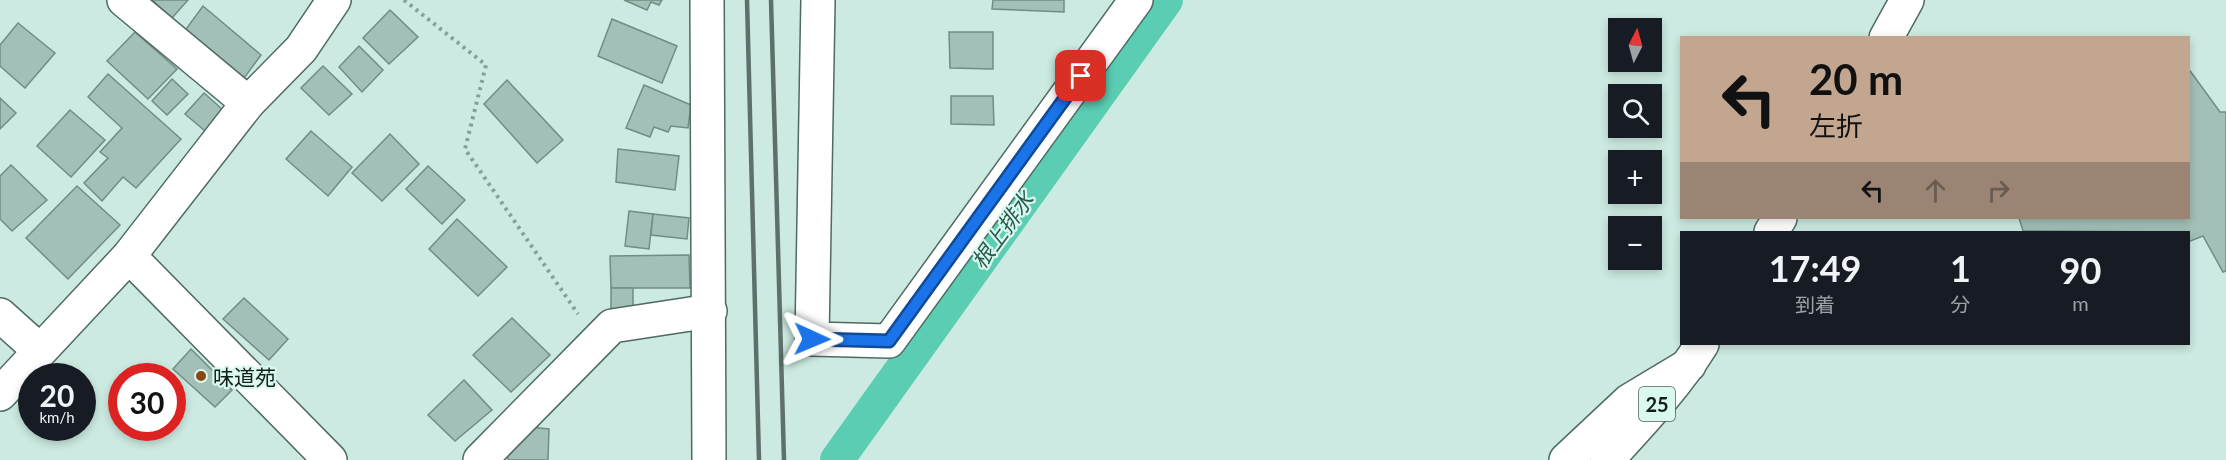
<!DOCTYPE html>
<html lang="ja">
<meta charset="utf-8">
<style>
:root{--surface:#171b24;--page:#242831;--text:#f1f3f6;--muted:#9ea1a6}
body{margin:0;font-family:Lato,"Noto Sans JP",sans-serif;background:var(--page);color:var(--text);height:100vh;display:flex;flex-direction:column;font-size:22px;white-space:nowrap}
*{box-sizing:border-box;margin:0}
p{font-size:20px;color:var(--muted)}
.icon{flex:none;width:33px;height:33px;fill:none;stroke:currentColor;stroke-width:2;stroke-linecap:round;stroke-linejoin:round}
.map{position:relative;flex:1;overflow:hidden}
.details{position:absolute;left:1680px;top:231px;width:510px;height:114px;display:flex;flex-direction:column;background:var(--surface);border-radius:0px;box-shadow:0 3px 9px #0003}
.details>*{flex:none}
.guide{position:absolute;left:1680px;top:36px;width:510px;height:183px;border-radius:0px;box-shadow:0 3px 9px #0003;background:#c2a690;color:#111;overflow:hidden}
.needle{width:39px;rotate:6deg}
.fabs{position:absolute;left:1608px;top:18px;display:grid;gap:12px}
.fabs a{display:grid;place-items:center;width:54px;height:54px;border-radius:0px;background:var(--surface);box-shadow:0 3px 9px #0003;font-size:30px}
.speed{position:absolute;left:18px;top:363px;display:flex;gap:12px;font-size:30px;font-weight:700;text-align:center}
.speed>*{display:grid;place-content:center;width:78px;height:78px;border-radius:50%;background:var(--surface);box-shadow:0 3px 9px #0003;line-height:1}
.speed small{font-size:15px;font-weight:400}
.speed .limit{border:9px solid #d22;background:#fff;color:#111}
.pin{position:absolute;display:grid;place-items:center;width:51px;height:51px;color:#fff;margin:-26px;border-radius:12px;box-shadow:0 3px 9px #0006}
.me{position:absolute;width:66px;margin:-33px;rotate:91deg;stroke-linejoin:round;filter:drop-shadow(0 0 4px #0008)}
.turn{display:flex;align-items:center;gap:21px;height:126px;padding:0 30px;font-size:27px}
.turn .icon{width:78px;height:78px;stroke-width:2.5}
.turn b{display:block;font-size:42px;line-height:51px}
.lanes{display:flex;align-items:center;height:57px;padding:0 30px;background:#0003;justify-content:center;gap:30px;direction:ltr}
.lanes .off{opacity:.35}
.eta{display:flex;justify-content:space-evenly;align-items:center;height:102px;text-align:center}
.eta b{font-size:36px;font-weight:700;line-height:42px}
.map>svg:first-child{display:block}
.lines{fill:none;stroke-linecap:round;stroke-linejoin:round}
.canal{stroke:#5acdb2;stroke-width:34}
.building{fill:#a2c0b7;stroke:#718d84;stroke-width:1.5}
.minor-casing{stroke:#4f6a62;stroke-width:36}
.major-casing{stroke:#4f6a62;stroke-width:36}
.path{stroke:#88a098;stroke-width:4;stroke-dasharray:3 4.5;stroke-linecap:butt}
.minor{stroke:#fff;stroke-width:33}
.major{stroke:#fff;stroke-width:33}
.rail{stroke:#5d706a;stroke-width:4.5}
.route-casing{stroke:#114b97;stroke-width:15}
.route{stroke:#1a73e8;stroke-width:10}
.poi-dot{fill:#884713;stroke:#d9f8ee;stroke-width:2}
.labels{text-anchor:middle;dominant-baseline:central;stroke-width:4.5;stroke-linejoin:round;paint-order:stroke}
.shield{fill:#d9f8ee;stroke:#4e5f5a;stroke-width:1.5}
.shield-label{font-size:20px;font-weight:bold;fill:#121e1a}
.poi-label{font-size:21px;fill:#121e1a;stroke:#d9f8ee;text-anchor:start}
.water-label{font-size:22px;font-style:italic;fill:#295a4e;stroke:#d9f8ee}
</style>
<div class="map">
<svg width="2226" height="460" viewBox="0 0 2226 460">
<rect width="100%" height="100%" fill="#cceae1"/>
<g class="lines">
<!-- canal -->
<polyline class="canal" points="837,460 1166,0"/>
</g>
<!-- building -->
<g class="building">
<polygon points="152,0 188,0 172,18"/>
<polygon points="624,0 662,0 659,5 651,2 647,10"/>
<polygon points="993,0 1064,0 1064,12 992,9"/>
<polygon points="203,6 261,55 242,81 184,32"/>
<polygon points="390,10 418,37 389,64 363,38"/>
<polygon points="612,19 677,46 662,83 598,56"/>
<polygon points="18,23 55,53 25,88 0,66 0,45"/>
<polygon points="135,32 177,69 148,99 107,61"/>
<polygon points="949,32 993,32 993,69 950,68"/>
<polygon points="359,46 383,70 362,92 339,67"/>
<polygon points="323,66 352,94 329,115 301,88"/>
<polygon points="2188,68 2220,112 2226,112 2226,271 2223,272 2203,236 2188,242 2188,232 2023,231 2019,218 2188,218"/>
<polygon points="108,74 181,139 136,188 123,177 102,201 84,183 108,158 100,152 122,128 88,97"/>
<polygon points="172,79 188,94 167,115 152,101"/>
<polygon points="507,80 563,140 537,163 484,104"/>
<polygon points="644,85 691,105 688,128 671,126 668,132 654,127 650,137 626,128"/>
<polygon points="204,93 223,110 205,131 185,114"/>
<polygon points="951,96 993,96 994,125 951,124"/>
<polygon points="0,98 16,113 0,129"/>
<polygon points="70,110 105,140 71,177 37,146"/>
<polygon points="311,131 352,167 328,196 286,159"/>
<polygon points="390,134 419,164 382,201 352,173"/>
<polygon points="618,149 679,156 675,190 616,182"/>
<polygon points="11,165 47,200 12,231 0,219 0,176"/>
<polygon points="428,166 465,200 442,224 406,189"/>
<polygon points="77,186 120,225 68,279 26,238"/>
<polygon points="629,211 653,214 649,249 625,246"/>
<polygon points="653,214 689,218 687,239 651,235"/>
<polygon points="457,219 507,267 478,296 429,249"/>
<polygon points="689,255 690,288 611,288 610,256"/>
<polygon points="611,288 633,288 633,316 611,315"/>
<polygon points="244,298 288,339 269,360 223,319"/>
<polygon points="512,318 550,355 511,392 473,355"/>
<polygon points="191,349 232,390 215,407 173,369"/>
<polygon points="464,380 492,410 455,441 428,415"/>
<polygon points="520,426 549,429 548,460 508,460 508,439"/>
</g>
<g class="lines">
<!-- minor casing -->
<g class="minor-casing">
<g id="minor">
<polyline points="124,0 248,103"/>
<polyline points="707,0 709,460"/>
<polyline points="818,0 812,339 889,341 1136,0"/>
<polyline points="129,256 330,460"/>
<polyline points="0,315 39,350"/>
<polyline points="0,394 129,256 248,103 301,49 334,0"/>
<polyline points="480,460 612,326 710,311"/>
</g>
</g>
<!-- major casing -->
<g class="major-casing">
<g id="major">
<polyline points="1886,38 1907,0"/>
<polyline points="1771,232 1780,218"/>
<polyline points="1566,460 1629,401 1689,365"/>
<path d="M1607 460C1641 423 1676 386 1702 344"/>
</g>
</g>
<!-- path -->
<polyline class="path" points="404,0 486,65 465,149 578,314"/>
<!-- minor -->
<use href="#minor" class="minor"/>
<!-- major -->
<use href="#major" class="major"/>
<!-- rail -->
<g class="rail">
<polyline points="747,0 759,460"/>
<polyline points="771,0 784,460"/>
</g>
</g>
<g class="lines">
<!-- route casing -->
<g class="route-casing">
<polyline id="route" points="812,339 889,341 1081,76"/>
</g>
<!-- route -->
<use href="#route" class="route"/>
</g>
<!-- markers -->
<circle class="poi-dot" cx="201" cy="376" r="6"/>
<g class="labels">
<!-- shield labels -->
<rect class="shield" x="1639" y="387" width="36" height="34" rx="4.5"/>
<g class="shield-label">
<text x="1657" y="404">25</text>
</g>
<!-- poi labels -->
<g class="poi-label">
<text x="213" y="376">味道苑</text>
</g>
<!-- water labels -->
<g class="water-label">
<text transform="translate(1002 230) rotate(-54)">根上排水</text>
</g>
</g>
</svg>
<div class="fabs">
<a><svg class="needle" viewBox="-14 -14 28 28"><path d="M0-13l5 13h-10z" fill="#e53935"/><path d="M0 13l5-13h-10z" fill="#9ea1a6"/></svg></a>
<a><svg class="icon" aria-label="search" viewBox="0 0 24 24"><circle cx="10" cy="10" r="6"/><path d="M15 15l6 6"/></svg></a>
<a>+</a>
<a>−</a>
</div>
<div class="speed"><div>20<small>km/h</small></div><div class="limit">30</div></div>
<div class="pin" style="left:1081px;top:76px;background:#d93025"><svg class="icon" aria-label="arrive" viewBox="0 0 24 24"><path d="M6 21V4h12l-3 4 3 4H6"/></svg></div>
<svg class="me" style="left:812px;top:339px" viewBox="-20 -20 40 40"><path d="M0-17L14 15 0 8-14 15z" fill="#1a73e8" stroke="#fff" stroke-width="4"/></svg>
<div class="guide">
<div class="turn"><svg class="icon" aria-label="left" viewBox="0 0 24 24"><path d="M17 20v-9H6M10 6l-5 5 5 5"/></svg><div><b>20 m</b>左折</div></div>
<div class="lanes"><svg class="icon" aria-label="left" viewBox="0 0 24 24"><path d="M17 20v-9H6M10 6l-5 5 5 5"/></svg><svg class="icon off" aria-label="ahead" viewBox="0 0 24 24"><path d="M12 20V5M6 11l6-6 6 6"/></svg><svg class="icon off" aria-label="right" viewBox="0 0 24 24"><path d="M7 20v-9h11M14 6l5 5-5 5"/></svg></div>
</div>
<section class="details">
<div class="eta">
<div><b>17:49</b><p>到着</p></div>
<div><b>1</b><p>分</p></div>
<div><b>90</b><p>m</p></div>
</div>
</section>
</div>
